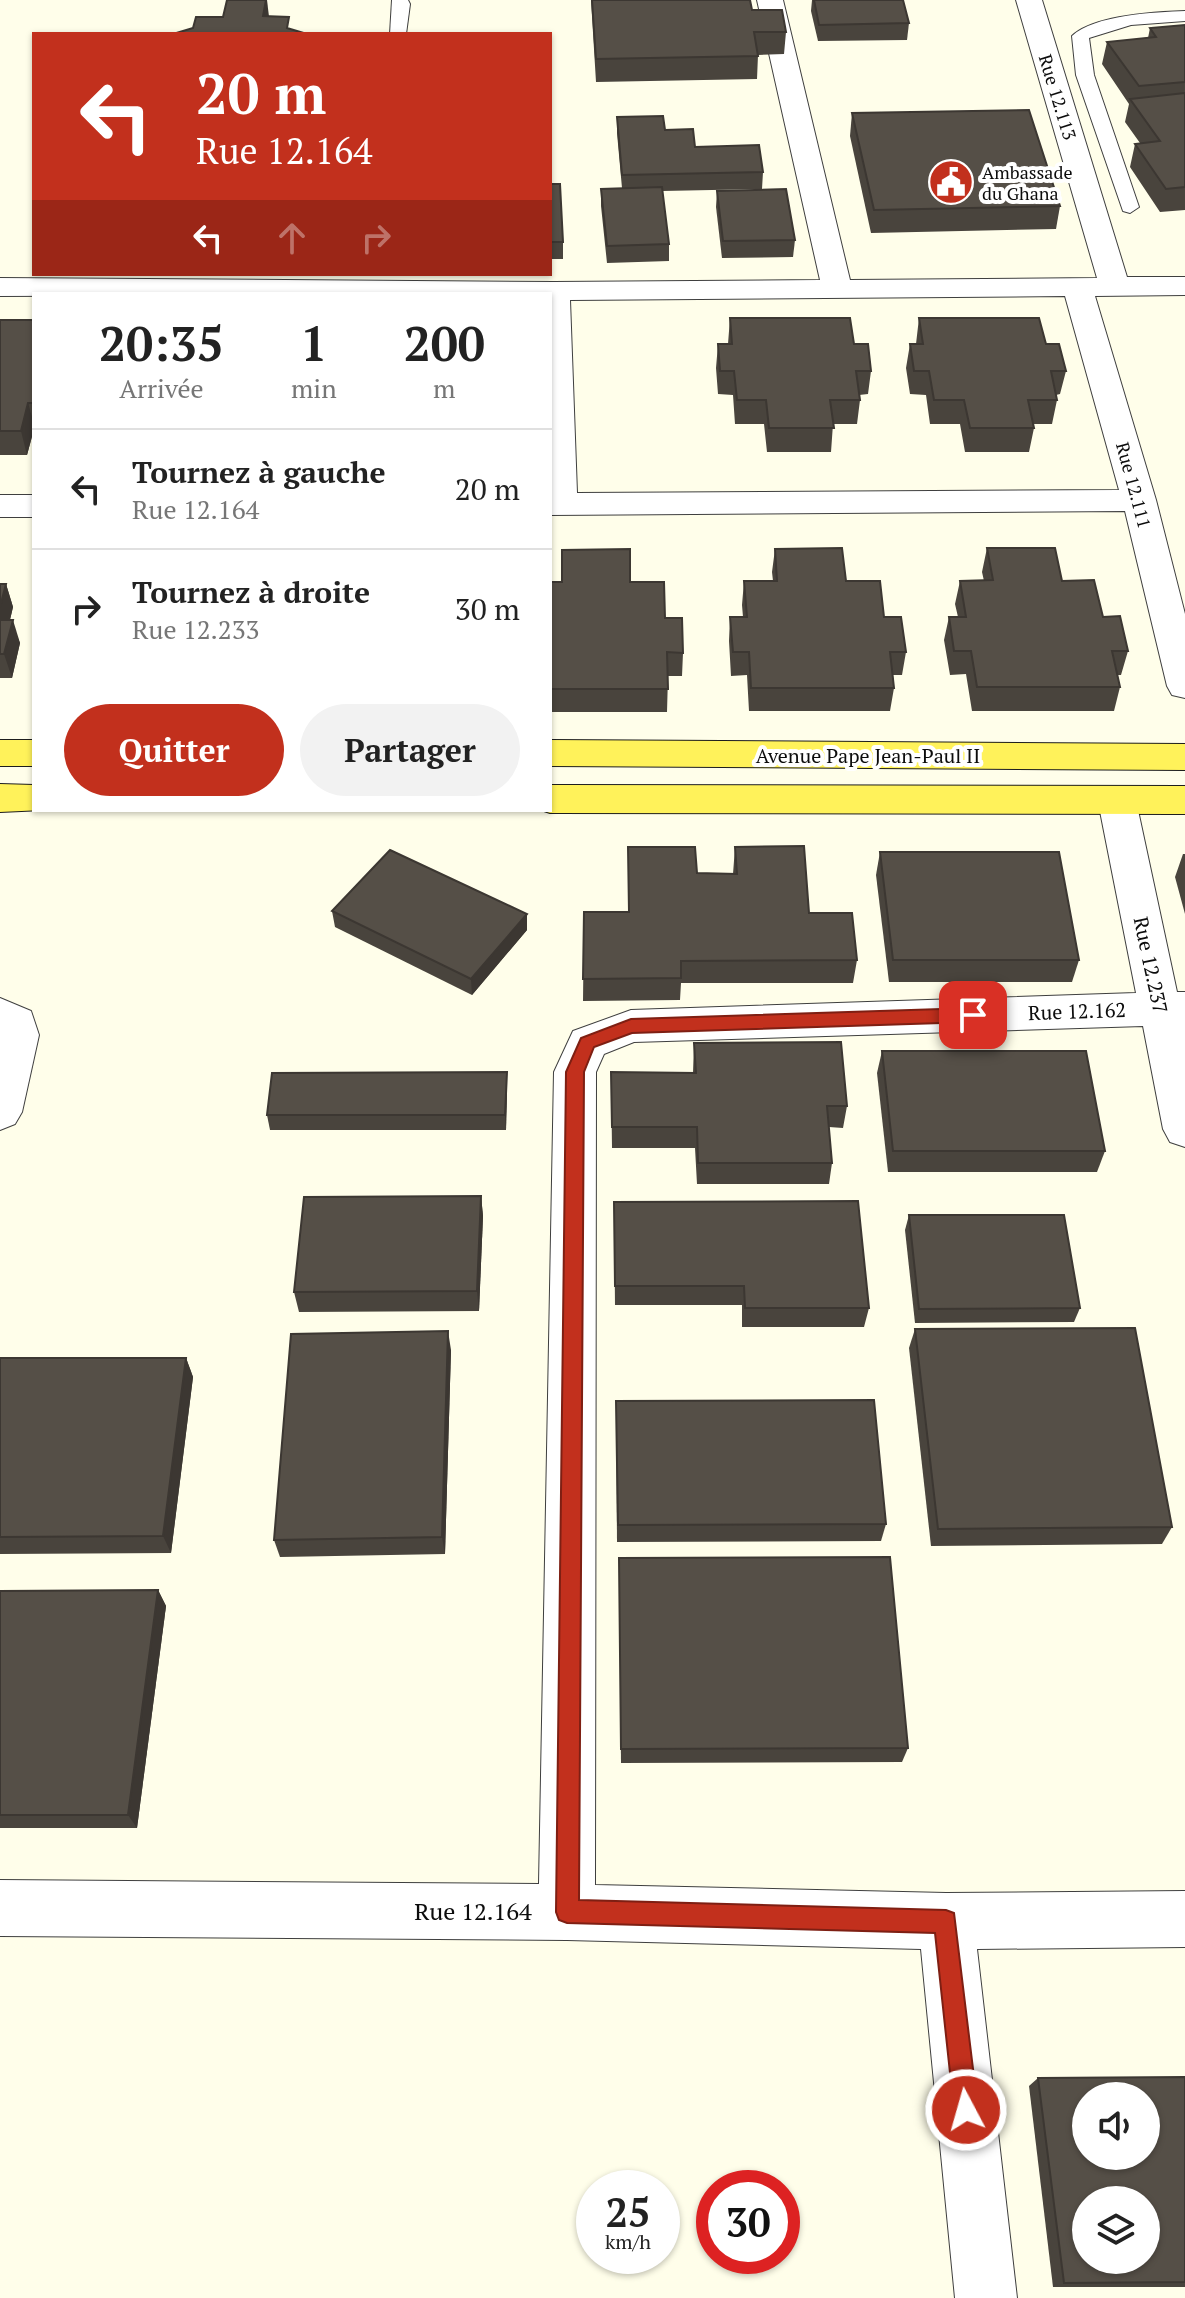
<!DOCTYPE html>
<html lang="fr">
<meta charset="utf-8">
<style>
:root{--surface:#fff;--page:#f2f2f2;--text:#222;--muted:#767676;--line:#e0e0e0;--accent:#c2301d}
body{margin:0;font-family:"PT Serif",serif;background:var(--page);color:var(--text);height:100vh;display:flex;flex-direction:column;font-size:30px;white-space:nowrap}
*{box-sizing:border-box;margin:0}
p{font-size:26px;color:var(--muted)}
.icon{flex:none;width:44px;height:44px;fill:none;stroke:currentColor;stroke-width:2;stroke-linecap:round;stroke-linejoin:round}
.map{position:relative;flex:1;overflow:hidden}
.panel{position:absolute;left:32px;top:292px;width:520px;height:520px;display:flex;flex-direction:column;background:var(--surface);border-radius:0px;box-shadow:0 2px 6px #0004}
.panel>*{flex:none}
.guide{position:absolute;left:32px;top:32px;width:520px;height:244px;border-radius:0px;box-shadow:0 2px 6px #0004;background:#c2301d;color:#fff;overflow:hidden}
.buttons{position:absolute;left:1072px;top:2082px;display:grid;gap:16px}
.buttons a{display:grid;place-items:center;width:88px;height:88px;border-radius:50%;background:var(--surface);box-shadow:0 2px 6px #0004;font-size:40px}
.speed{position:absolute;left:576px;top:2170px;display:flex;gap:16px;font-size:40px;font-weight:700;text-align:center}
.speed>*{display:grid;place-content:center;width:104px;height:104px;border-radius:50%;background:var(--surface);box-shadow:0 2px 6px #0004;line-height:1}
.speed small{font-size:20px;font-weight:400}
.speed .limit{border:12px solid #d22;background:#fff;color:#111}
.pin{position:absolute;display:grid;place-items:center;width:68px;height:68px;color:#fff;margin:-34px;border-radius:16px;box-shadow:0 4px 12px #0006}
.me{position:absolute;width:88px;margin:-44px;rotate:354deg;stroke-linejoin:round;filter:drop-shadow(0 0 6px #0008)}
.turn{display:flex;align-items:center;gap:28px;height:168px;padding:0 32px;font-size:36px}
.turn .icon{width:104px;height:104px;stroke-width:2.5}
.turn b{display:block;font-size:56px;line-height:68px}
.lanes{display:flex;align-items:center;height:76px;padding:0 32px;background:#0003;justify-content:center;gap:40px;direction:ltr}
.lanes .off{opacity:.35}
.eta{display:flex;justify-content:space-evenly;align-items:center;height:136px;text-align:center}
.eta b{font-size:48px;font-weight:700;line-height:56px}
.action{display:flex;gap:16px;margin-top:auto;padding:16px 32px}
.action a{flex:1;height:92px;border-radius:48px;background:var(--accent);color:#fff;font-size:32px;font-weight:700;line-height:92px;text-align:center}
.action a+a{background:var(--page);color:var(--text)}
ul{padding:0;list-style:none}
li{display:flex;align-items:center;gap:24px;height:120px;padding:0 32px;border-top:2px solid var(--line)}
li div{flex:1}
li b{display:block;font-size:30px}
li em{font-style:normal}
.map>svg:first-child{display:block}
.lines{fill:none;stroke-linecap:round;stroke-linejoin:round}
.lane-casing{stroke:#3f3f3f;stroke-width:2}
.street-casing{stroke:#3f3f3f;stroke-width:2}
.primary-casing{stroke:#1d1d1d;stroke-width:2}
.lane{fill:#fff;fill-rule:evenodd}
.street{fill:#fff;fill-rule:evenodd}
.primary{fill:#fff25a;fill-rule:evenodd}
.wall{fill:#49443d}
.shaded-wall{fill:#3c3732}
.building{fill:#554f47;stroke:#3c3732;stroke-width:2;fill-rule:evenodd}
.route{fill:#c2301d;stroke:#7e1f13;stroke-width:2}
.labels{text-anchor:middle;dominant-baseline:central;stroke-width:8;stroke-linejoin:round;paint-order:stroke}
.far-street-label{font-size:18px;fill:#0c0c0c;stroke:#fff}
.far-poi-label{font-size:18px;fill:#0c0c0c;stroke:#fff;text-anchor:start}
.street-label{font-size:20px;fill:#0c0c0c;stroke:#fff}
.near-street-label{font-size:24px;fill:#0c0c0c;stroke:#fff}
</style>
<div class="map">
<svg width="1185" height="2298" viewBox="0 0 1185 2298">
<rect width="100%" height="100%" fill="#fffeea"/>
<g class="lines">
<!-- lane casing -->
<g class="lane-casing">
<g id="lane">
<polygon points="392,0 408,0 410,4 406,34 390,34"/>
<path d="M1185 11V21L1131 25 1089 38 1094 75 1139 207 1130 213 1123 211 1076 75 1072 36C1094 15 1155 12 1185 11Z"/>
</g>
</g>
<!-- street casing -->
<g class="street-casing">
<g id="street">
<path d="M757 0H783L850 280 1097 278 1016 0H1042L1127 277H1185V295L1095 296 1156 500 1185 614V698L1172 695 1167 686 1125 511 550 515V294L0 296V278L554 282 820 280ZM1065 296 1119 490 577 493 570 300Z"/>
<rect x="0" y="495" width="34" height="22"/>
<polygon points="1117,787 1131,791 1136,801 1177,992 1185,992 1185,1147 1170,1142 1163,1129 1143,1026 634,1042 604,1054 596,1072 595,1885 946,1893 1185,1891 1185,1947 977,1949 1017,2298 955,2298 921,1949 567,1940 0,1936 0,1880 539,1884 554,1072 573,1031 631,1010 1136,993 1098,801 1103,791"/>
<polygon points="0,998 31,1011 39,1035 22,1112 15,1124 0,1130"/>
</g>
</g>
<!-- primary casing -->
<g class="primary-casing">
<g id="primary">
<rect x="0" y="740" width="34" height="26"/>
<polygon points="550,740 1185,744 1185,770 550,766"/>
<polygon points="0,784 34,785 34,810 43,810 0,812"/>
<polygon points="550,785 1185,786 1185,814 550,813 541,810 550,810"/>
</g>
</g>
<!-- lane -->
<use href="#lane" class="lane"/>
<!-- street -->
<use href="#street" class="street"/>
<!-- primary -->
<use href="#primary" class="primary"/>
</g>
<!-- wall -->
<g class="wall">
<polygon points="591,0 750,0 752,10 786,32 784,54 758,55 757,79 596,82"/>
<polygon points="812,0 903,0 909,23 907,40 818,41 811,11"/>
<polygon points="1185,25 1185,210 1160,212 1130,167 1135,144 1140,143 1125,122 1129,104 1102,64 1107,42 1148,38 1150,28"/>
<polygon points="852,113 1060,206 1056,229 871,233 850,136"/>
<polygon points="617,117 665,130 695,147 763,172 762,189 662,191 669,244 669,261 607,263 601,206 601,189 622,188 617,133"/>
<polygon points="550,184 563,242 563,259 550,259"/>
<polygon points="717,191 795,240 793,257 722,258 716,207"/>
<polygon points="730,318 854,344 871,371 868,394 859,395 860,400 857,424 833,424 831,452 767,452 764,424 735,424 733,395 718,394 716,368 718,344 728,344"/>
<polygon points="919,318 1046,344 1066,371 1060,394 1056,395 1057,400 1052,424 1033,424 1034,428 1029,452 965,452 960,424 930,424 926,395 910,394 906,368 910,344 916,344"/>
<polygon points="0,320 34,320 34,429 27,455 0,455"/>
<polygon points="987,548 1062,581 1103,617 1128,651 1121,675 1117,675 1120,687 1114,711 972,711 966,674 950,675 944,640 949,617 958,617 955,604 960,581 984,581 982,572"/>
<polygon points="775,549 846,581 884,617 906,652 902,675 893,675 894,688 890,711 749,711 747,675 731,676 729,641 730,617 743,617 742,605 744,581 773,581 772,572"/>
<polygon points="550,582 630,582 665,618 683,653 682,676 668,676 667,712 550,712"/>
<polygon points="0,584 6,584 13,607 10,620 20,643 12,678 0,678"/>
<polygon points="628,847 697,873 733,874 735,847 809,913 857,960 853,983 681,983 680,1000 583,1001 584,912 628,912"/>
<polygon points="880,852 1079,960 1072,982 889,982 876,875"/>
<polygon points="1183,854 1185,854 1185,914 1175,877"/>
<polygon points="332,911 527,930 472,995 335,927"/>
<polygon points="694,1043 847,1106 843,1128 829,1127 832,1163 829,1184 697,1184 695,1148 612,1148 611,1072 693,1073"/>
<polygon points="882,1051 1105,1151 1097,1172 888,1172 877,1073"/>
<polygon points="507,1072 507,1087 506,1130 270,1130 267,1115"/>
<polygon points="481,1196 483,1216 479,1311 299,1312 294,1292"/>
<polygon points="614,1202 869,1308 864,1327 742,1327 742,1305 615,1305"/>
<polygon points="909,1215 1080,1308 1074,1322 915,1323 905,1230"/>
<polygon points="915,1329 1172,1527 1162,1544 931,1546 909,1348"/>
<polygon points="451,1350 445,1554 280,1557 274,1540"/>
<polygon points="0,1358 186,1358 193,1377 171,1553 0,1554"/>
<polygon points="616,1401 886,1524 881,1541 617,1542"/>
<polygon points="619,1558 908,1748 902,1762 621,1763"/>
<polygon points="158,1590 166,1606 137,1828 0,1828 0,1591"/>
<polygon points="1185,2077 1185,2287 1053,2287 1029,2086 1038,2078"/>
</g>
<!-- shaded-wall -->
<g class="shaded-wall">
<polygon points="266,0 267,0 270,25 263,16"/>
<polygon points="28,403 34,424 34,429 27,455 21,431"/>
<polygon points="6,584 13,607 4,644 0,631 0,607"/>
<polygon points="13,620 20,643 12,678 4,654"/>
<polygon points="527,914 527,930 472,995 471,979"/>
<polygon points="507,1072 507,1087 506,1130 505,1115"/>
<polygon points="481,1196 483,1216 479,1311 477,1291"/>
<polygon points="448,1331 451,1350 445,1554 442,1537"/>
<polygon points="186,1358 193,1377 171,1553 163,1536"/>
<polygon points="158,1590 166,1606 137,1828 128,1815"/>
</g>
<!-- building -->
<g class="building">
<polygon points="227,0 266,0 263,16 289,17 287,28 307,34 173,34 193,28 196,17 223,17"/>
<polygon points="592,0 750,0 752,10 782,10 786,32 754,32 758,56 596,59"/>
<polygon points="814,0 903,0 909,23 819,25"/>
<polygon points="1185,25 1185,82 1139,86 1107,42 1156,37 1150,28"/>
<polygon points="1185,93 1185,187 1166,189 1135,144 1160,141 1130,99"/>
<polygon points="1029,110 1060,206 874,210 852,113"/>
<polygon points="663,116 665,130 693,129 695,147 759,145 763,172 622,175 617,117"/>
<polygon points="550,184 560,184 563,242 550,242"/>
<polygon points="662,187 669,244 607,246 601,189"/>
<polygon points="786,189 795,240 723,241 717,191"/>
<polygon points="730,318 850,318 854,344 868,344 871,371 856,371 860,400 830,400 834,428 769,428 766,400 737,400 734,371 720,371 718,344 732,344"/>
<polygon points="919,318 1039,318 1046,344 1059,344 1066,371 1051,371 1057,400 1028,400 1034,428 970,428 964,400 934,400 929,371 914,371 910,344 923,344"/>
<polygon points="0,320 34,320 34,403 28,403 21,431 0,431"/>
<polygon points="842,548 846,581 880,581 884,617 901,617 906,652 890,652 894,688 751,688 749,652 733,652 730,617 747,617 744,581 777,581 775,549"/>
<polygon points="987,548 1055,548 1062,581 1094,580 1103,617 1120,616 1128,651 1112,651 1120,687 977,687 971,651 954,651 949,617 966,617 960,581 993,580"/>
<polygon points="630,549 630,582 664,582 665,618 682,618 683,653 667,652 668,689 550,689 550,582 562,582 562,550"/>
<polygon points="0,584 6,584 0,607"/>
<polygon points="0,620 13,620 4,654 0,654"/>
<polygon points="804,846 809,913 852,913 857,960 681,961 681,978 583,979 584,912 629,912 628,847 695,847 697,873 737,874 735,847"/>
<polygon points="390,850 527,914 471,979 332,911"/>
<polygon points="880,852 1059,852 1079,960 893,960"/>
<polygon points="841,1042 847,1106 827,1106 832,1163 698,1163 697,1127 612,1127 611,1072 696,1073 694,1043"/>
<polygon points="882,1051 1086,1051 1105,1151 893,1151"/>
<polygon points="507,1072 505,1115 267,1115 272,1073"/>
<polygon points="481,1196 477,1291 294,1292 304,1197"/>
<polygon points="858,1201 869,1308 745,1308 744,1286 615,1286 614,1202"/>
<polygon points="909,1215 1064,1215 1080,1308 919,1309"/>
<polygon points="1135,1328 1172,1527 938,1529 915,1329"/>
<polygon points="448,1331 442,1537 274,1540 291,1334"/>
<polygon points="0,1358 186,1358 163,1536 0,1537"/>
<polygon points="874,1400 886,1524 618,1525 616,1401"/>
<polygon points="890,1557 908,1748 621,1749 619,1558"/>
<polygon points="158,1590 128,1815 0,1815 0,1591"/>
<path d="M1185 2077V2282L1064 2283 1038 2078ZM1086 2096H1146V2156H1086ZM1086 2200H1146V2260H1086Z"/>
</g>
<!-- route -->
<polygon class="route" points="973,1008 982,1015 973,1022 632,1033 594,1047 584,1072 579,1900 946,1910 954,1913 978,2110 975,2118 966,2122 957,2118 954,2110 935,1933 567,1923 559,1920 556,1912 566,1072 581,1038 631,1019"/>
<!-- icons -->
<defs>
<g id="civic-disc" transform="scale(2.3)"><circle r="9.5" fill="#c2301d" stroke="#fff"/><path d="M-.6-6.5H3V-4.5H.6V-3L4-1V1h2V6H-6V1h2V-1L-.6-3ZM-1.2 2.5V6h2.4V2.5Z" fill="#fff"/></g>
</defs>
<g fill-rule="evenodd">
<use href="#civic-disc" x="951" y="182"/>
</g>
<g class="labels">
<!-- far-street labels -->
<g class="far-street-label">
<text transform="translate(1058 97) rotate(73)">Rue 12.113</text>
<text transform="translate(1134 485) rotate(75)">Rue 12.111</text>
</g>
<!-- far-poi labels -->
<g class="far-poi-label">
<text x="982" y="172">Ambassade<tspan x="982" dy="21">du Ghana</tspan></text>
</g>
<!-- street labels -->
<g class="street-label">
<text x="868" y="755">Avenue Pape Jean-Paul II</text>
<text transform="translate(1151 965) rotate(78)">Rue 12.237</text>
<text transform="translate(1077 1011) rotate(-2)">Rue 12.162</text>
</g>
<!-- near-street labels -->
<g class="near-street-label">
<text x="473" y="1911">Rue 12.164</text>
</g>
</g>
</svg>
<div class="buttons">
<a><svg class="icon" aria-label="sound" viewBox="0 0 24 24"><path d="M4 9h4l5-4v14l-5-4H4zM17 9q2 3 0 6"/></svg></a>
<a><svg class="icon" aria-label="layers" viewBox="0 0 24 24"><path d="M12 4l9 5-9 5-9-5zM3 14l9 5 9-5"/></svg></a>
</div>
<div class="speed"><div>25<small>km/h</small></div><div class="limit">30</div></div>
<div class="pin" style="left:973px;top:1015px;background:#d93025"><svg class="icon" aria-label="arrive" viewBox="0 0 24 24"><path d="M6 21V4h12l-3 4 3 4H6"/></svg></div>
<svg class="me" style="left:966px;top:2110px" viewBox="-20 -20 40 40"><circle r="17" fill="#c2301d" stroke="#fff" stroke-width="3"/><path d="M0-11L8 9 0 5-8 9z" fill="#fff"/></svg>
<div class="guide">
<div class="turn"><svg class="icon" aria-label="left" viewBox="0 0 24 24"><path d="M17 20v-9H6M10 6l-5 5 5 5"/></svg><div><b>20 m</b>Rue 12.164</div></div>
<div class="lanes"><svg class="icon" aria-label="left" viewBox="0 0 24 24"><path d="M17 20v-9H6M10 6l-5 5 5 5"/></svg><svg class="icon off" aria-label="ahead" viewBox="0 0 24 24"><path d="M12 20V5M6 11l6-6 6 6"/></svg><svg class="icon off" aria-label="right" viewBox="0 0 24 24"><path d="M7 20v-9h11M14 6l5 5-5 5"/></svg></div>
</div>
<section class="panel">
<div class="eta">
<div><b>20:35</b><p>Arrivée</p></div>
<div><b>1</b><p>min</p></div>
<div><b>200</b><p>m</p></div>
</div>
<ul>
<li><svg class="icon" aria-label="left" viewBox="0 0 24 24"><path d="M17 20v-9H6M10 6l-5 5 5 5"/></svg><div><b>Tournez à gauche</b><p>Rue 12.164</p></div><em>20 m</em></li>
<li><svg class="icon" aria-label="right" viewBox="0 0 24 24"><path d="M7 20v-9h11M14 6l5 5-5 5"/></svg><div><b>Tournez à droite</b><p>Rue 12.233</p></div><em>30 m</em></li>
</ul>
<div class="action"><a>Quitter</a><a>Partager</a></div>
</section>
</div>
